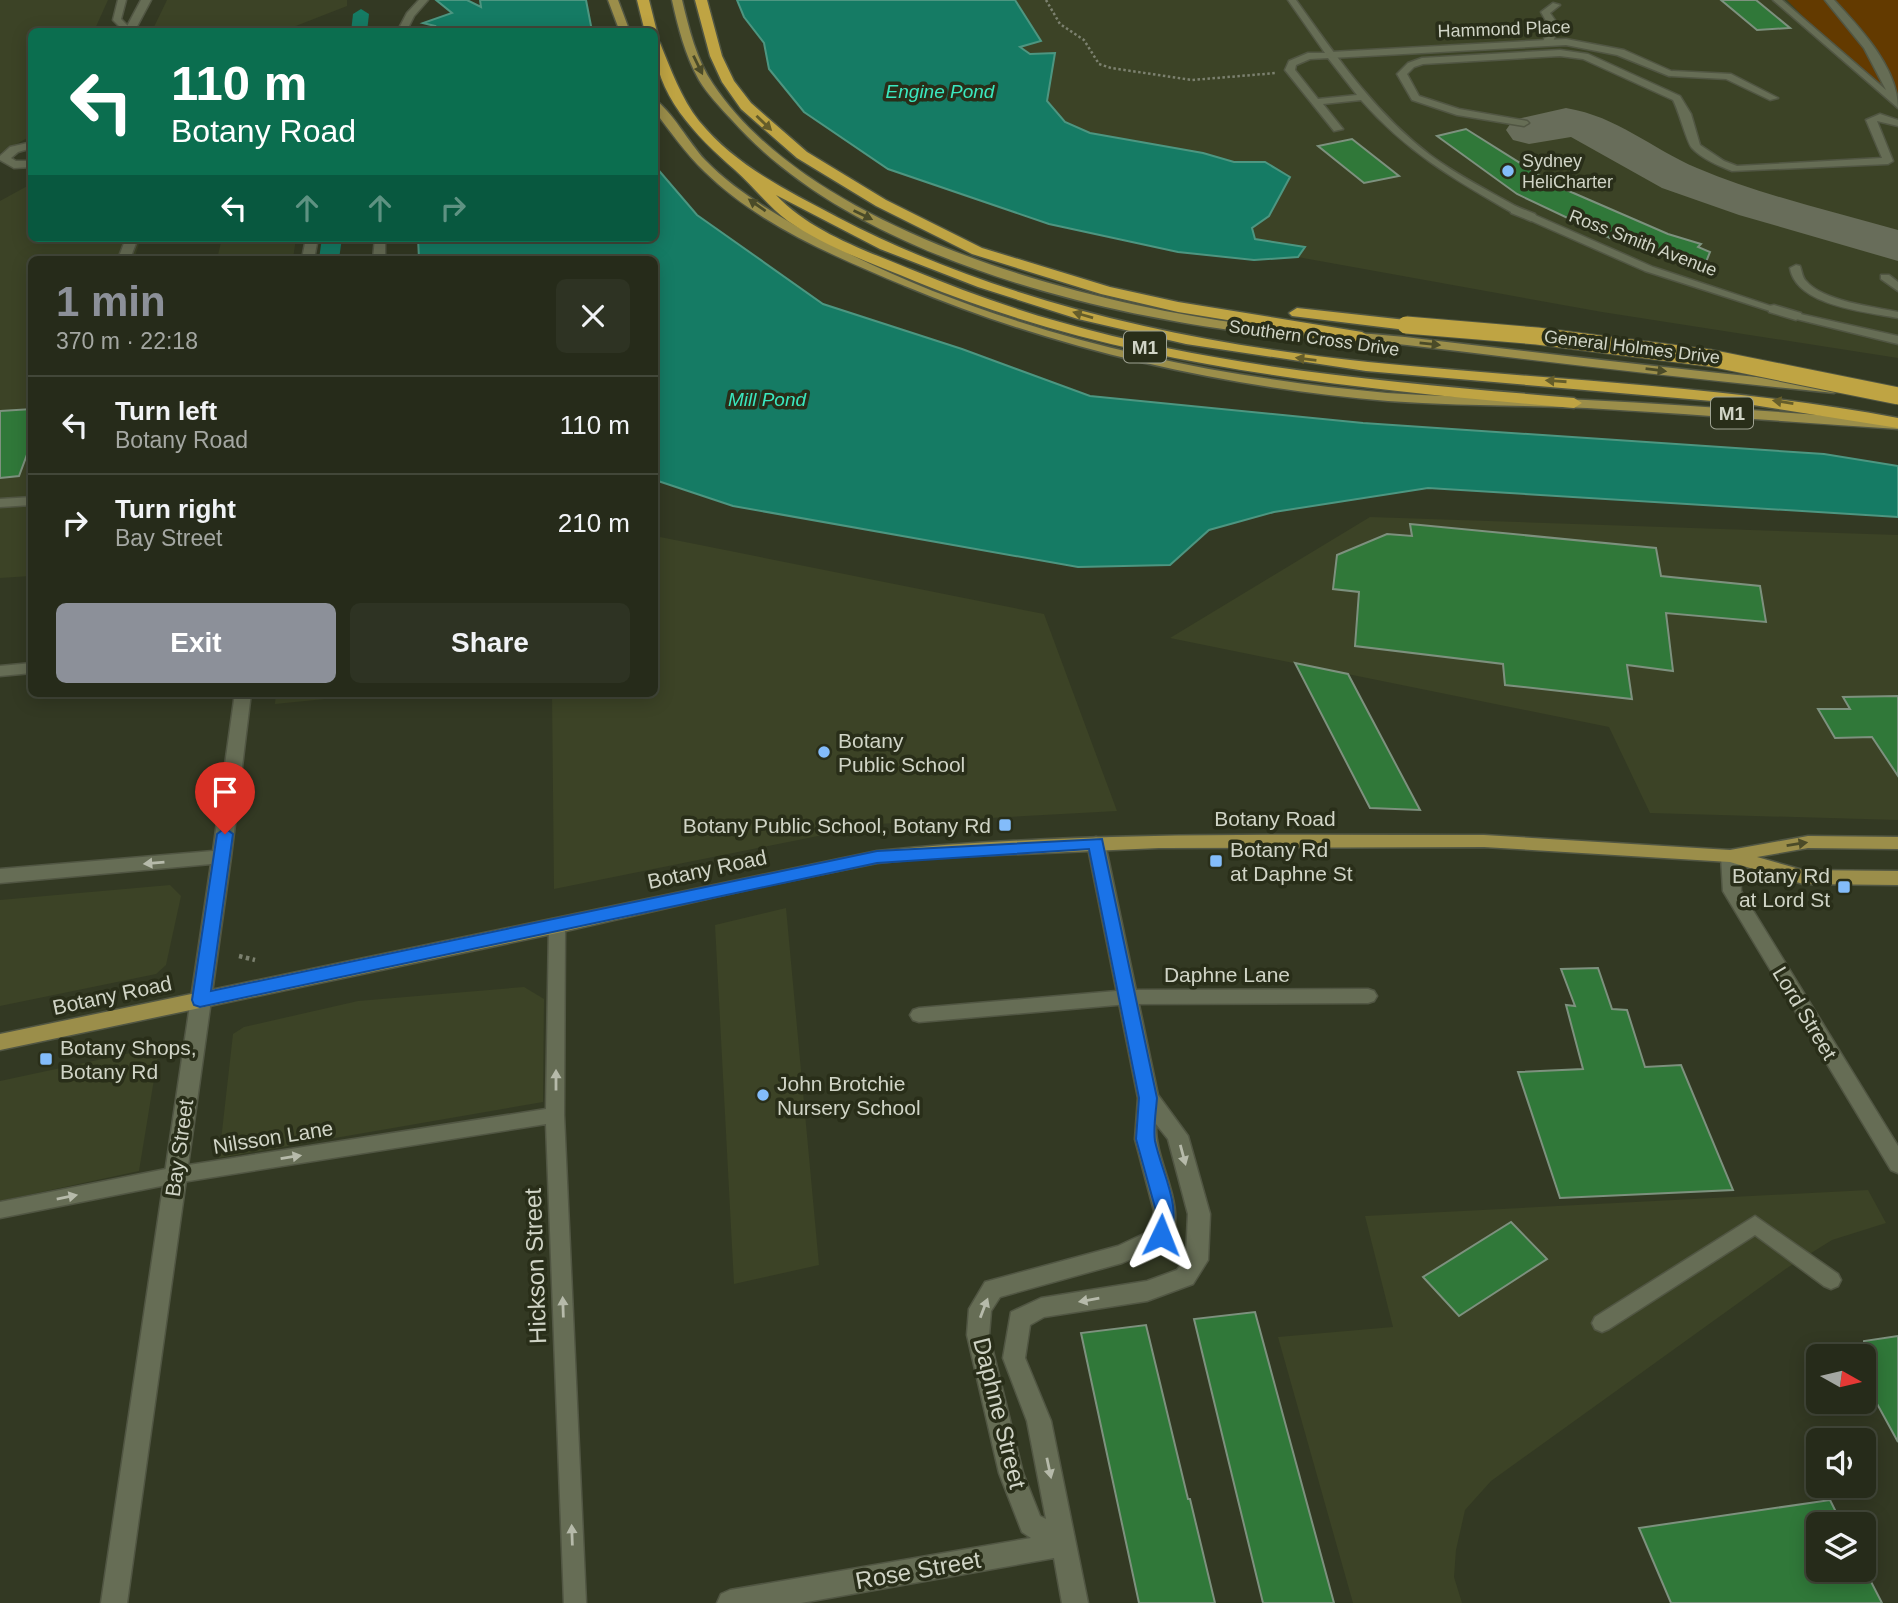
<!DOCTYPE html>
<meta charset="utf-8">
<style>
:root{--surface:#262b1a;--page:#2e3323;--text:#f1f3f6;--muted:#a4a7a2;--line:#424739;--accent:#8c9099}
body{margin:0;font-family:Arial,sans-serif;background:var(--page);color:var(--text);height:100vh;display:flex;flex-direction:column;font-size:26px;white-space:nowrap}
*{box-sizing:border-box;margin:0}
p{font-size:23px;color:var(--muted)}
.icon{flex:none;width:38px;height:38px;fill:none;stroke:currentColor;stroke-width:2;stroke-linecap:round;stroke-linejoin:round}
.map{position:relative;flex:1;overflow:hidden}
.details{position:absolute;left:28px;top:256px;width:630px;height:441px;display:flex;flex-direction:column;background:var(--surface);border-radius:10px;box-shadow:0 4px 18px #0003,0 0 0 2px var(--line)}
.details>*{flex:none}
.guide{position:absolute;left:28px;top:28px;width:630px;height:214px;border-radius:10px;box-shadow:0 4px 18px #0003,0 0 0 2px var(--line);background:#0b6e4f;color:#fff;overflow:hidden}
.needle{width:46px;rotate:98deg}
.controls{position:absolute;left:1806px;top:1344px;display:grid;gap:14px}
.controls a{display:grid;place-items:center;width:70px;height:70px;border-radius:10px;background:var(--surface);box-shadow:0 4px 18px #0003,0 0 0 2px var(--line);font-size:35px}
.pin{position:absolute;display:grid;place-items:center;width:60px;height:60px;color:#fff;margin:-72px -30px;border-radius:50% 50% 50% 0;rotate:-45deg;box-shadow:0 0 7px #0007}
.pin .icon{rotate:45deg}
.me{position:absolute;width:77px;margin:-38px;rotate:2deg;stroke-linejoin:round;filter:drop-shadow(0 0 5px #0008)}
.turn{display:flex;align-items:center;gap:24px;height:147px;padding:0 28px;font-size:32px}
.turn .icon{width:91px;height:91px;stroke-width:2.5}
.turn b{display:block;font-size:49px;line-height:60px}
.lanes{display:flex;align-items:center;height:66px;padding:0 28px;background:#0003;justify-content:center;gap:35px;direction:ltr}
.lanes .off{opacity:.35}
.round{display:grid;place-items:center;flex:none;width:74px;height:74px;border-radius:10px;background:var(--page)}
.head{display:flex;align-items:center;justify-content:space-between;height:119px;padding:0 28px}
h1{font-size:42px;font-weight:700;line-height:52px;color:var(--accent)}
.primary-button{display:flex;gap:14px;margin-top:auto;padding:14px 28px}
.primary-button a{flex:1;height:80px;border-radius:10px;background:var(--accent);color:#fff;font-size:28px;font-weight:700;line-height:80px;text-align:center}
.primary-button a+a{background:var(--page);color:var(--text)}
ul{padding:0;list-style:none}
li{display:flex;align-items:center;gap:21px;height:98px;padding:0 28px;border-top:2px solid var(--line)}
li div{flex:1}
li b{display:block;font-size:26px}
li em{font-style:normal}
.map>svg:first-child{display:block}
.built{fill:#3c4326}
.green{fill:#633a00}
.water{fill:#157b64;stroke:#4d9681;stroke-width:2}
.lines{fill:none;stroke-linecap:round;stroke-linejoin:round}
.canal{fill:#157b64;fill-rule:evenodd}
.taxiway{fill:#686d5a;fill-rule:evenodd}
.building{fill:#307839;stroke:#7d917e;stroke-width:2}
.service-casing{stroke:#515643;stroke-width:3}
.minor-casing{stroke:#515643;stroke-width:3}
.tertiary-casing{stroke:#515643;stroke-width:3}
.primary-casing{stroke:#515643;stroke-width:3}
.motorway-casing{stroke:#515643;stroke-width:3}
.path-far1{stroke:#7c816f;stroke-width:2.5;stroke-dasharray:2.5 2.5;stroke-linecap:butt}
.path{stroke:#7c816f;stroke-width:4.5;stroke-dasharray:3.5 3.5;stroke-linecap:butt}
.service{fill:#666d55;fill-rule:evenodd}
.minor{fill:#666d55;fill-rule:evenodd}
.tertiary{fill:#666d55;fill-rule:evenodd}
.primary{fill:#9b8e4a;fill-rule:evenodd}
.motorway{fill:#bfa443;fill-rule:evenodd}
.motorway-bridge-casing{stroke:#515643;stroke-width:19;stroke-linecap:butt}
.motorway-bridge{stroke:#bfa443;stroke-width:17}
.oneway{fill:#4b4b28}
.oneway2{fill:#655d2a}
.oneway3{fill:#b6baaa}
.route{fill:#1a73e8;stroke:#114b97;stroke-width:2}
.poi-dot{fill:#83bcfa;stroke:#292e19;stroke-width:2.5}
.labels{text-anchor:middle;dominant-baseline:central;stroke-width:7;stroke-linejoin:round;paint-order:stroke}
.far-street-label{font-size:18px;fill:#d0d4c6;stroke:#292e19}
.far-poi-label{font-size:18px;fill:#d0d4c6;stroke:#292e19;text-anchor:start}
.far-water-label{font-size:19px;font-style:italic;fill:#3ae8bf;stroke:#292e19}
.shield{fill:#292e19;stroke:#9ea292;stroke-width:2}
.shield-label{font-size:19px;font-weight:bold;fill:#d0d4c6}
.poi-label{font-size:21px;fill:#d0d4c6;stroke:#292e19;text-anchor:start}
.street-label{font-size:21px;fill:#d0d4c6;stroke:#292e19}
.near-street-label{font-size:24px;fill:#d0d4c6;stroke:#292e19}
</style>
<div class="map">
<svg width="1898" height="1603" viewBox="0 0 1898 1603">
<rect width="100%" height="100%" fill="#333923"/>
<!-- built -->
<g class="built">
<polygon points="0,0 108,0 94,31 32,32 31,136 0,153"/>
<polygon points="167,0 347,0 347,6 283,31 152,31"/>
<polygon points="771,0 1898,0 1898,358 1602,312 1076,217"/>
<polygon points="31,184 32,238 141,238 134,259 32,259 31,576 0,578 0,201"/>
<polygon points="222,238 296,238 293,259 217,259"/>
<polygon points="1370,517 1898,535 1898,820 1650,813 1609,727 1170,638"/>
<polygon points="655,536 1044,614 1117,811 878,824 554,889 552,693 654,693"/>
<polygon points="276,693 385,693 275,704"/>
<polygon points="170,885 181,896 166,965 156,974 0,1006 0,900"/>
<polygon points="786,908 819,1265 734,1284 715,925"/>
<polygon points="524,987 544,999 543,1102 219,1158 233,1034 244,1027 358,1001"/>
<polygon points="149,1049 158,1055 139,1171 0,1201 0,1081"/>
<polygon points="1868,1190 1886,1223 1832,1240 1787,1268 1491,1481 1465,1510 1456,1550 1454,1577 1462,1603 1353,1603 1278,1337 1393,1327 1365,1216"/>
</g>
<!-- green -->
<polygon class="green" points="1787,0 1898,0 1898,101 1831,45"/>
<!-- water -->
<g class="water">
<polygon points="436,0 467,0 481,7 480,0 586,0 592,31 432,31 435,26 423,23 452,13"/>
<polygon points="737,0 1015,0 1041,41 1020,47 1030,54 1055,53 1047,101 1065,122 1090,133 1203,153 1234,162 1265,162 1290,177 1269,216 1252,228 1255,239 1305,247 1298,257 1254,260 1178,252 1049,224 888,169 804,112 769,69 764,43 744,17"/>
<polygon points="655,166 697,215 823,304 962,349 1090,396 1363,423 1824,454 1898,466 1898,517 1428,488 1274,512 1209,530 1170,565 1078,567 733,506 655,480 654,259 419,259 418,238 654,238"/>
</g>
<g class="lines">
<!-- canal -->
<g class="canal">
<polygon points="361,9 369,14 367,32 351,32 353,14"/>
<polygon points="322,238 342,238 339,259 319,259"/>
</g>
<!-- taxiway -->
<path class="taxiway" d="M1566 108C1619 117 1650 148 1697 168 1761 195 1831 211 1898 230V261L1739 215 1662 188 1571 137 1529 144 1513 140 1506 130 1513 120Z"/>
</g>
<!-- building -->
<g class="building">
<polygon points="1721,0 1756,0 1790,28 1757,30"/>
<polygon points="1466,129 1555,185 1668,234 1701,244 1698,247 1710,252 1704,267 1610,238 1517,194 1437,136"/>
<polygon points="1352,139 1399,176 1364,183 1318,146"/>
<polygon points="32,409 32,441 19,476 0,478 0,411"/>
<polygon points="1410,524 1656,548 1661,576 1760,586 1766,622 1666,613 1673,671 1627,665 1632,699 1505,685 1503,664 1355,646 1359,592 1333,589 1337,555 1387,534 1412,536"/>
<polygon points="1295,663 1348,674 1420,810 1370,808"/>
<polygon points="1898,696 1898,776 1872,737 1835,738 1818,709 1850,709 1843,697"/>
<polygon points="1598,968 1612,1009 1627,1010 1645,1067 1681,1065 1733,1190 1560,1198 1518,1072 1583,1069 1566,1005 1575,1006 1561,969"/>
<polygon points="1511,1222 1547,1259 1459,1316 1423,1277"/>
<polygon points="1255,1312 1334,1603 1263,1603 1194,1319"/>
<polygon points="1146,1325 1188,1499 1190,1499 1215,1603 1139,1603 1081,1333"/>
<polygon points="1898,1336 1898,1442 1864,1380 1864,1341"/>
<polygon points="1830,1500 1842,1524 1818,1524 1818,1570 1865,1570 1882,1603 1671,1603 1639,1528"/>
</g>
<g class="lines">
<!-- service casing -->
<g class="service-casing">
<g id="service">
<polygon points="118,0 126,0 121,19 134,32 125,32 113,20"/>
<polygon points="419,0 428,0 414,16 406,32 397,32 407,13"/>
<path d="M1288 0H1296C1336 56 1375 113 1430 155 1458 176 1489 191 1519 208V212H1511C1452 178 1407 152 1361 100L1323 104 1343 129 1334 131 1285 70 1289 61 1308 53H1325ZM1328 58 1357 95 1318 99 1295 70 1296 65 1310 59Z"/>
<path d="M1773 0H1782L1886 90 1864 48 1825 0H1834C1860 28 1898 68 1898 108Z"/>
<polygon points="1553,3 1560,5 1550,13 1559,26 1553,42 1548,45 1543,42 1549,26 1541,12"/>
<path d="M1560 50 1588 54 1680 96 1691 114 1700 145 1724 161 1737 166 1882 158 1866 120 1880 114 1898 120V126L1877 121 1893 161 1888 164 1732 171C1719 166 1702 159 1692 148 1687 143 1679 111 1673 100L1583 59 1560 56 1423 64 1414 67 1407 74 1419 96 1459 109 1527 121 1529 123 1524 126 1457 115 1412 100 1397 74 1408 63 1422 58Z"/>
<polygon points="1673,71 1731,74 1778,98 1770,100 1726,79 1670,76 1670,72"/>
<polygon points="1527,215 1535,215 1653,267 1780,309 1770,311 1645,271 1527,219"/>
<polygon points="375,238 385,238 385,259 373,259"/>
<path d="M1796 265 1800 266C1802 271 1802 277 1806 281 1822 301 1874 307 1898 312V318C1867 312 1796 306 1790 268Z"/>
<polygon points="1881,275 1889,275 1898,282 1898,291 1881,279"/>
<polygon points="1796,313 1898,336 1898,344 1792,318 1790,316"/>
<polygon points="557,920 563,922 565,926 564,1115 586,1603 564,1603 546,1124 176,1183 0,1218 0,1202 176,1167 546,1109 549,926 551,922"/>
<polygon points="1368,989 1374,991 1377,996 1374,1001 1368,1003 1128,1004 919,1022 913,1020 910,1015 913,1010 919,1008 1128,990"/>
<polygon points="1755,1216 1838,1274 1841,1280 1838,1286 1831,1289 1824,1286 1755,1235 1609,1329 1602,1332 1595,1329 1592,1323 1595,1317"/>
</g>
</g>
<!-- minor casing -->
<g class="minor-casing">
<g id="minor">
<polygon points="1566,39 1624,50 1678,74 1669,76 1617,55 1566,45 1331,58 1326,55 1331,52"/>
<polygon points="1515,206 1535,214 1537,217 1531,221 1511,213 1511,207"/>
<polygon points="126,238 138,238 130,259 118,259"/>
<polygon points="306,238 318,238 314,259 302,259"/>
<polygon points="1774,305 1801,313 1802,316 1796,320 1769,312 1769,306"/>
<polygon points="32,497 32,505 0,507 0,499"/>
<polygon points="32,663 32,673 0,676 0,666"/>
<polygon points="235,693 251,693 231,857 127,1603 101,1603 211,864 0,883 0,869 213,851"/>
<path d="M1096 837 1102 839 1105 843 1158 1095 1188 1136 1210 1214 1208 1260 1193 1284 1147 1301 1044 1317 1030 1325 1025 1358 1051 1421 1088 1603H1062L1054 1558 801 1603H717L721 1594 730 1590 1031 1538 1022 1532 999 1473 967 1335 969 1309 985 1282 1118 1246 1152 1230 1154 1211 1135 1139 1138 1098 1087 843 1090 839ZM1156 1124 1168 1139 1188 1214 1186 1258 1177 1270 1147 1281 1041 1298 1011 1312 1003 1358 1027 1421 1046 1519 1040 1516 1023 1473 989 1335 991 1311 1000 1297 1122 1263 1170 1242C1188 1204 1154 1163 1156 1124Z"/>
<polygon points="1730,850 1736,851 1739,856 1741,891 1898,1146 1898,1173 1891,1170 1723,891 1721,856 1724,851"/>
</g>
</g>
<!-- tertiary casing -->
<g class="tertiary-casing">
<g id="tertiary">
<polygon points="141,0 151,0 134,32 124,32"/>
<polygon points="32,142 32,148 18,152 11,158 16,161 32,161 32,167 14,168 0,160 0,156 10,147"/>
</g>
</g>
<!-- primary casing -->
<g class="primary-casing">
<g id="primary">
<polygon points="608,0 618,0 630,32 620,32"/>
<path d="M672 0H682C689 29 696 59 713 84 811 231 1079 302 1245 324 1298 332 1352 331 1405 337 1548 354 1691 371 1834 385L1841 389 1834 393C1692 379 1549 362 1407 345 1354 339 1299 339 1245 332 1077 310 848 251 732 120 720 107 708 95 699 80 685 55 678 27 672 0Z"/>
<path d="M654 99C672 111 689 143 705 160 731 187 764 207 796 226 974 326 1185 375 1387 393 1454 398 1520 397 1586 400 1690 405 1794 413 1898 421V429C1794 422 1691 414 1587 408 1520 405 1454 406 1388 401 1223 387 1058 350 905 286 836 257 759 225 705 172 685 153 670 131 654 110Z"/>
<path d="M1484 835 1730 850 1808 836 1898 837V849L1808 848 1757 857 1803 870 1898 871V885L1803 884 1730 862 1484 847 1159 848 928 858 877 863 764 886 557 933 0 1050V1034L877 851C1078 831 1282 835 1484 835Z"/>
</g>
</g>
<!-- motorway casing -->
<g class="motorway-casing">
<g id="motorway">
<polygon points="637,0 649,0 657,32 655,35 654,32 645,32"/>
<polygon points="695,0 707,0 722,56 734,81 751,103 807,152 886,200 982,248 1110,287 1178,302 1362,332 1370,337 1362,342 1178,312 1101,294 972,254 876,206 797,158 741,109 722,82 710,56"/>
<path d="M654 39 660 43C671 70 681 98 699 121 736 166 786 190 837 217 1000 302 1186 343 1368 362 1546 380 1722 385 1898 418V428L1747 404 1366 371 1186 344 1078 319 978 287 880 249 776 195C811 232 864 250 910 269 959 289 1009 308 1060 322 1227 370 1402 383 1574 398L1582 403 1574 408C1351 388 1126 368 917 282 874 264 827 248 788 221 768 206 753 186 735 170 696 136 654 94 654 39Z"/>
<polygon points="1297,308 1406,320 1414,325 1406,330 1292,316 1289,313"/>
</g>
</g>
<!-- path-far1 -->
<polyline class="path-far1" points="1046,0 1060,24 1084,40 1099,64 1111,68 1192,80 1276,73"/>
<!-- path -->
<polyline class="path" points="239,956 255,960"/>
<!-- service -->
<use href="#service" class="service"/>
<!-- minor -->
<use href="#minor" class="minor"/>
<!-- tertiary -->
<use href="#tertiary" class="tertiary"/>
<!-- primary -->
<use href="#primary" class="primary"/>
<!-- motorway -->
<use href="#motorway" class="motorway"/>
<!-- motorway-bridge casing -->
<g class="motorway-bridge-casing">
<polyline id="motorway-bridge" points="1406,325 1537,336 1710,358 1898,396"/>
</g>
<!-- motorway-bridge -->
<use href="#motorway-bridge" class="motorway-bridge"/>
</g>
<!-- one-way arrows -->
<defs><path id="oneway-solid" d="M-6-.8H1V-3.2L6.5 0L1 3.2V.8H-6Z" transform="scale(1.75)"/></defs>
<g class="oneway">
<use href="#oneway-solid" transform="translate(698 65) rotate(64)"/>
<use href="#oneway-solid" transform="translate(757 205) rotate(-145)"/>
<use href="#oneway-solid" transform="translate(863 215) rotate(26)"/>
<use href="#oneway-solid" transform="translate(1430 344) rotate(6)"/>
<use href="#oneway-solid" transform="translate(1656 370) rotate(7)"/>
<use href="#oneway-solid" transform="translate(1797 844) rotate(-9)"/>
</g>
<g class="oneway2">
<use href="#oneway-solid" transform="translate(764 123) rotate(44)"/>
<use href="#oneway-solid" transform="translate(1083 315) rotate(-164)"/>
<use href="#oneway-solid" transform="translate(1306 359) rotate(-173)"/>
<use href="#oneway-solid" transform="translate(1556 381) rotate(-176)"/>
<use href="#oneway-solid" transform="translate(1783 402) rotate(-171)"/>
</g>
<g class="oneway3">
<use href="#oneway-solid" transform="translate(154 863) rotate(175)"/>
<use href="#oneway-solid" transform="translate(556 1080) rotate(-90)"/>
<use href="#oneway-solid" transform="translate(1183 1155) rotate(75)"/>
<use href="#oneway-solid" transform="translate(291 1157) rotate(-9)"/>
<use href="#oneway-solid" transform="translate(67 1197) rotate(-11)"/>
<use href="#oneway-solid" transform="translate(1089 1300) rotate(170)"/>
<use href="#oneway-solid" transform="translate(563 1307) rotate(-92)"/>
<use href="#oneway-solid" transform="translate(984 1308) rotate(-69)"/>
<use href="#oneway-solid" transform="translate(1049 1468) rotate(78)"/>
<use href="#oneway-solid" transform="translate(572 1535) rotate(-92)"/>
</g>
<!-- route -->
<path class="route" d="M225 828 233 834 211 991 877 851 1102 839 1157 1098C1156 1112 1153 1128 1155 1141 1162 1174 1184 1209 1168 1241L1161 1244 1154 1241 1152 1235 1156 1211 1136 1139 1139 1098 1089 849 877 863 200 1007 194 1005 192 1000 217 834Z"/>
<!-- markers -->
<g class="poi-dot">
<circle cx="1508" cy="171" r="7"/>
<circle cx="824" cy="752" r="7"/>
<rect x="998" y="818" width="14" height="14" rx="3.5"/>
<rect x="1209" y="854" width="14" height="14" rx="3.5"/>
<rect x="1837" y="880" width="14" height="14" rx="3.5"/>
<rect x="39" y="1052" width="14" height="14" rx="3.5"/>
<circle cx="763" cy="1095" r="7"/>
</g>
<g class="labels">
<!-- far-street labels -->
<g class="far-street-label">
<text transform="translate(1504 29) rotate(-2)">Hammond Place</text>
<text transform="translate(1643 243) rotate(21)">Ross Smith Avenue</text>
<text transform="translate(1314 338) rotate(8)">Southern Cross Drive</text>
<text transform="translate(1632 347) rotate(7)">General Holmes Drive</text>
</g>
<!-- far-poi labels -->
<g class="far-poi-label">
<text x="1522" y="161">Sydney<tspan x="1522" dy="21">HeliCharter</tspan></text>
</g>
<!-- far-water labels -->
<g class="far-water-label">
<text x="940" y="91">Engine Pond</text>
<text x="767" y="399">Mill Pond</text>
</g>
<!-- shield labels -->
<g class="shield">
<rect x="1124" y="331.5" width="42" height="31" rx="5"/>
<rect x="1711" y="397.5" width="42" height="31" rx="5"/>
</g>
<g class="shield-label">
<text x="1145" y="347">M1</text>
<text x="1732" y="413">M1</text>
</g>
<!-- poi labels -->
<g class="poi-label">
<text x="838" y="740">Botany<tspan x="838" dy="24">Public School</tspan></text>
<text x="991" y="825" text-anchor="end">Botany Public School, Botany Rd</text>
<text x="1230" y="849">Botany Rd<tspan x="1230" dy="24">at Daphne St</tspan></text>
<text x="1830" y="875" text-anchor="end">Botany Rd<tspan x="1830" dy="24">at Lord St</tspan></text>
<text x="60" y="1047">Botany Shops,<tspan x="60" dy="24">Botany Rd</tspan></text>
<text x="777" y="1083">John Brotchie<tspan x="777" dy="24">Nursery School</tspan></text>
</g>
<!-- street labels -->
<g class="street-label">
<text x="1275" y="818">Botany Road</text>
<text transform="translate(707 869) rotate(-12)">Botany Road</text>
<text x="1227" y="974">Daphne Lane</text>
<text transform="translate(112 995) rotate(-12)">Botany Road</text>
<text transform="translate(1805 1013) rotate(59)">Lord Street</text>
<text transform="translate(273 1137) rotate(-9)">Nilsson Lane</text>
<text transform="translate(179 1148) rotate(-82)">Bay Street</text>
</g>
<!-- near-street labels -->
<g class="near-street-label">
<text transform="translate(535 1266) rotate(-92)">Hickson Street</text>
<text transform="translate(1000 1413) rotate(76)">Daphne Street</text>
<text transform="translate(918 1570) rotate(-10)">Rose Street</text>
</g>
</g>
</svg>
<div class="controls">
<a><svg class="needle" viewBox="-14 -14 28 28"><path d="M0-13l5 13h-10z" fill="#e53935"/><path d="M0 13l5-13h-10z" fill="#a4a7a2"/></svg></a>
<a><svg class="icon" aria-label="sound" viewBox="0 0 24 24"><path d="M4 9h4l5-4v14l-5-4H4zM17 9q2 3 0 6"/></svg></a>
<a><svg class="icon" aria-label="layers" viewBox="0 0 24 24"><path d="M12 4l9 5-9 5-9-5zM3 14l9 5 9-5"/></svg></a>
</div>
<div class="pin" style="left:225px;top:834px;background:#d93025"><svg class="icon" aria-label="arrive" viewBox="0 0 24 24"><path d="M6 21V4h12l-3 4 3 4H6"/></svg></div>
<svg class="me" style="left:1161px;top:1235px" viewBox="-20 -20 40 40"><path d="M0-17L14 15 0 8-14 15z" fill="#1a73e8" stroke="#fff" stroke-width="4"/></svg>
<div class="guide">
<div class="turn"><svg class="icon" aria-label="left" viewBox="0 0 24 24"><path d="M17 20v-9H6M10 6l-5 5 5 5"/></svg><div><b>110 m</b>Botany Road</div></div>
<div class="lanes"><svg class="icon" aria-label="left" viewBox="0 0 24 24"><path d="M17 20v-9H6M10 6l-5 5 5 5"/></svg><svg class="icon off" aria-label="ahead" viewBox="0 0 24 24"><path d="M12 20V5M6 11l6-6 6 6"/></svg><svg class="icon off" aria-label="ahead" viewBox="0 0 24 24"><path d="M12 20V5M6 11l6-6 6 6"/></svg><svg class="icon off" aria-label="right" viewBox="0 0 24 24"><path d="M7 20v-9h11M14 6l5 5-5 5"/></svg></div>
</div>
<section class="details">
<div class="head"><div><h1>1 min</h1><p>370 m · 22:18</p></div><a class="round"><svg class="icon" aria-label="close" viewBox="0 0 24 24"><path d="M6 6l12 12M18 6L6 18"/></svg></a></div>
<ul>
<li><svg class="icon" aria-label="left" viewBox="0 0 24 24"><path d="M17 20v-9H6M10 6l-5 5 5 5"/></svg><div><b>Turn left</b><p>Botany Road</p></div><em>110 m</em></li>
<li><svg class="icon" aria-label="right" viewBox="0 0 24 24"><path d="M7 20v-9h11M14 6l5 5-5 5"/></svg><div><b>Turn right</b><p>Bay Street</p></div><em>210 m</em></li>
</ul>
<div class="primary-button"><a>Exit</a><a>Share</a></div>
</section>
</div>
